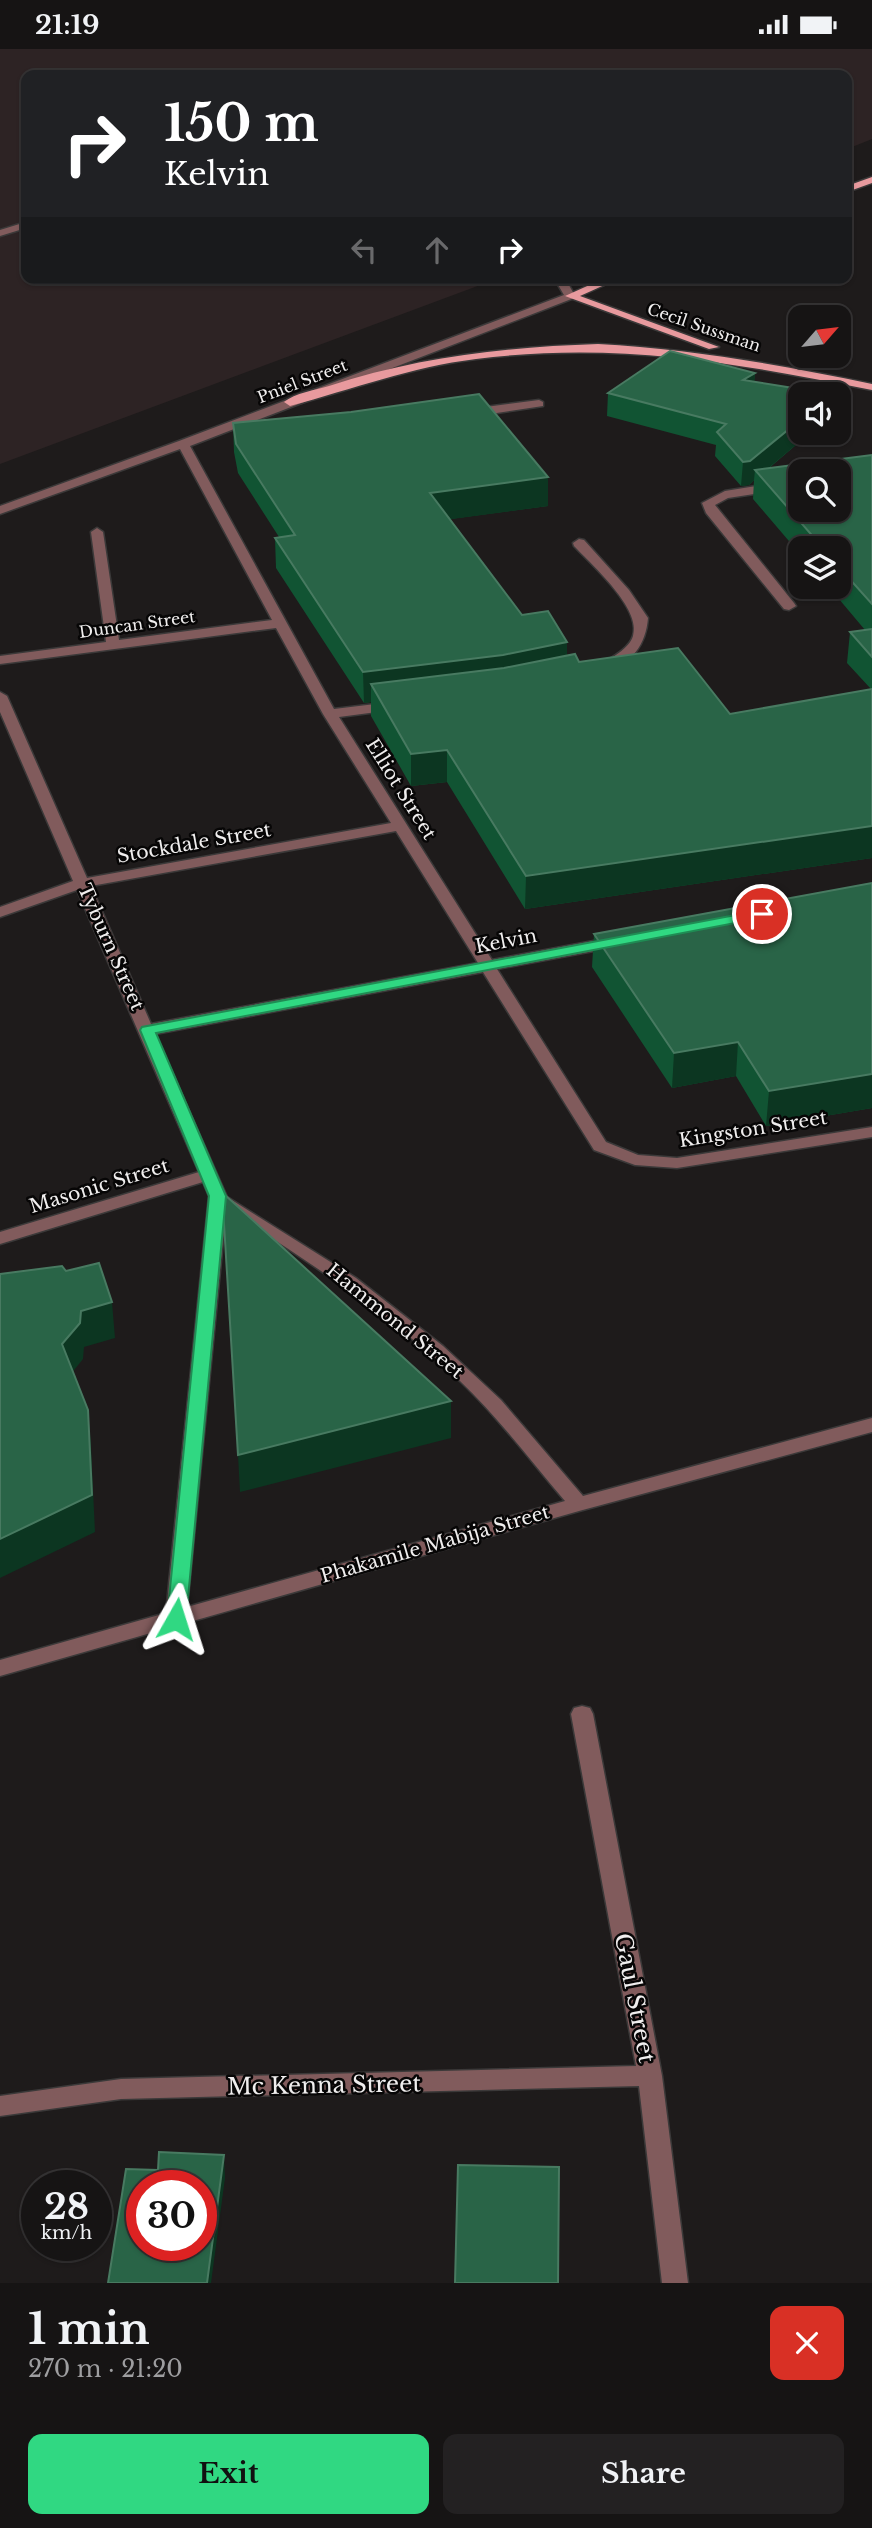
<!DOCTYPE html>
<meta charset="utf-8">
<style>
:root{--surface:#161414;--page:#232122;--text:#f1f3f6;--muted:#9e9ea0;--line:#353334;--accent:#30d882}
body{margin:0;font-family:"Libre Baskerville",serif;background:var(--page);color:var(--text);height:100vh;display:flex;flex-direction:column;font-size:26px;white-space:nowrap}
*{box-sizing:border-box;margin:0}
p{font-size:23px;color:var(--muted)}
.icon{flex:none;width:38px;height:38px;fill:none;stroke:currentColor;stroke-width:2;stroke-linecap:round;stroke-linejoin:round}
.map{position:relative;height:2234px;overflow:hidden}
.details{display:flex;flex-direction:column;background:var(--surface);flex:1}
.details>*{flex:none}
.hud{position:absolute;left:21px;top:21px;width:831px;height:214px;border-radius:14px;box-shadow:0 2px 5px #0004,0 0 0 2px var(--line);background:#202124;color:#fff;overflow:hidden}
.needle{width:46px;rotate:62deg}
.fabs{position:absolute;left:788px;top:256px;display:grid;gap:14px}
.fabs a{display:grid;place-items:center;width:63px;height:63px;border-radius:14px;background:var(--surface);box-shadow:0 2px 5px #0004,0 0 0 2px var(--line);font-size:35px}
.speed{position:absolute;left:21px;top:2121px;display:flex;gap:14px;font-size:35px;font-weight:700;text-align:center}
.speed>*{display:grid;place-content:center;width:91px;height:91px;border-radius:50%;background:var(--surface);box-shadow:0 2px 5px #0004,0 0 0 2px var(--line);line-height:1}
.speed small{font-size:18px;font-weight:400}
.speed .limit{border:10px solid #d22;background:#fff;color:#111}
.pin{position:absolute;display:grid;place-items:center;width:60px;height:60px;color:#fff;margin:-30px;border:4px solid #fff;border-radius:50%;box-shadow:0 2px 7px #0007}
.me{position:absolute;width:77px;margin:-38px;rotate:6deg;stroke-linejoin:round;filter:drop-shadow(0 0 5px #0008)}
.turn{display:flex;align-items:center;gap:24px;height:147px;padding:0 28px;font-size:32px}
.turn .icon{width:91px;height:91px;stroke-width:2.5}
.turn b{display:block;font-size:49px;line-height:60px}
.lanes{display:flex;align-items:center;height:66px;padding:0 28px;background:#0003;justify-content:center;gap:35px;direction:ltr}
.lanes .off{opacity:.35}
.round{display:grid;place-items:center;flex:none;width:74px;height:74px;border-radius:14px;background:var(--page)}
.headline{display:flex;align-items:center;justify-content:space-between;height:119px;padding:0 28px}
h1{font-size:42px;font-weight:800;line-height:52px}
.cta{display:flex;gap:14px;margin-top:auto;padding:14px 28px}
.cta a{flex:1;height:80px;border-radius:14px;background:var(--accent);color:#111;font-size:28px;font-weight:800;line-height:80px;text-align:center}
.cta a+a{background:var(--page);color:var(--text)}
.status{display:flex;justify-content:space-between;align-items:center;height:49px;padding:0 35px;background:var(--surface);direction:ltr}
.status svg{height:19px;fill:currentColor}
.map>svg:first-child{display:block}
.built{fill:#2d2324}
.lines{fill:none;stroke-linecap:round;stroke-linejoin:round}
.minor-casing{stroke:#3b3939;stroke-width:3}
.major-casing{stroke:#3b3939;stroke-width:3}
.minor{fill:#815b5c;fill-rule:evenodd}
.major{fill:#e89a9e;fill-rule:evenodd}
.wall{fill:#115433}
.shaded-wall{fill:#0c3621}
.building{fill:#296447;stroke:#487a61;stroke-width:2;fill-rule:evenodd}
.route{fill:#30d882;stroke:#1f8c54;stroke-width:2}
.labels{text-anchor:middle;dominant-baseline:central;stroke-width:5;stroke-linejoin:round;paint-order:stroke}
.far-street-label{font-size:16px;fill:#f0eeee;stroke:#070606}
.street-label{font-size:19px;fill:#f0eeee;stroke:#070606}
.near-street-label{font-size:23px;fill:#f0eeee;stroke:#070606}
</style>
<div class="status"><b>21:19</b><svg viewBox="0 0 49 12"><path d="M0 12V9h3v3zM5 12V6h3v6zM10 12V3h3v9zM15 12V0h3v12zM26 1h20v11H26zM47 4h2v5h-2z"/></svg></div>
<div class="map">
<svg width="872" height="2234" viewBox="0 0 872 2234">
<rect width="100%" height="100%" fill="#1e1b1b"/>
<!-- built -->
<polygon class="built" points="0,0 872,0 872,90 847,100 847,26 26,26 26,229 499,229 0,415"/>
<g class="lines">
<!-- minor casing -->
<g class="minor-casing">
<g id="minor">
<polygon points="26,173 26,179 0,187 0,181"/>
<path d="M554 229H565L575 247 574 249 190 397 334 660 392 653 399 657 392 661 339 668 492 911 615 888 623 893 615 898 497 920 606 1093 638 1106 677 1109 872 1078V1088L677 1119 635 1116 594 1101 483 923 155 985 227 1148 356 1229 443 1297 501 1351 583 1447 872 1369V1383L579 1462 0 1627V1611L166 1564 209 1147 203 1133 0 1195V1183L199 1123 77 841 0 868V858L73 832 0 663V643L7 647 87 829 391 774 323 665 276 579 0 615V607L106 593 91 483 97 479 103 483 119 591 272 571 180 400 0 465V457L179 392 564 246ZM396 782 478 914 151 975 91 837ZM226 1160C307 1211 389 1265 459 1331 498 1368 530 1411 565 1452L187 1558Z"/>
<polygon points="539,351 543,353 543,357 470,368 464,364 470,360"/>
<polygon points="800,430 800,438 728,449 715,456 794,554 796,557 789,561 784,560 706,464 702,454 725,442"/>
<path d="M579 490 584 491 629 541 648 569C646 595 632 615 605 623L600 622V616C611 609 629 600 633 587 642 560 592 516 574 497L573 494Z"/>
<polygon points="582,1657 590,1659 593,1665 662,2027 688,2234 662,2234 639,2037 121,2050 0,2067 0,2047 121,2030 636,2017 571,1665 574,1659"/>
</g>
</g>
<!-- major casing -->
<g class="major-casing">
<g id="major">
<polygon points="872,128 872,134 847,143 847,137"/>
<polygon points="605,229 620,229 580,247 719,298 709,300 565,247"/>
<path d="M598 295C691 300 781 316 872 335V341C735 314 617 292 476 310 411 318 353 340 290 357L284 353C295 344 315 341 329 337 417 308 506 298 598 295Z"/>
</g>
</g>
<!-- minor -->
<use href="#minor" class="minor"/>
<!-- major -->
<use href="#major" class="major"/>
</g>
<!-- wall -->
<g class="wall">
<polygon points="755,324 754,333 811,383 768,420 872,406 872,809 525,860 447,733 411,737 371,667 371,653 364,654 276,519 275,489 279,488 238,424 234,403 233,374 548,457 450,470 522,566 567,607 579,613 730,665 871,640 847,614 850,583 865,581 828,537 838,537 838,499 800,499 800,505 753,450 754,431 749,436 741,437 715,407 716,396 607,367 608,344"/>
<polygon points="872,834 872,1059 766,1077 736,1027 672,1039 592,918 594,885"/>
</g>
<!-- shaded-wall -->
<g class="shaded-wall">
<polygon points="755,324 753,347 743,331"/>
<polygon points="800,371 800,383 811,383 759,427 755,421 754,431 749,436 741,437 743,413"/>
<polygon points="548,428 548,457 430,473 430,444"/>
<polygon points="567,593 567,624 371,635 371,653 364,654 363,623"/>
<polygon points="447,701 447,733 411,737 411,705"/>
<polygon points="872,777 872,809 525,860 526,827"/>
<polygon points="738,993 736,1027 672,1039 674,1004"/>
<polygon points="872,1025 872,1059 766,1077 769,1042"/>
<polygon points="112,1253 115,1289 84,1298 83,1310 66,1331 62,1295 81,1262"/>
<polygon points="451,1352 451,1389 240,1443 238,1406"/>
<polygon points="88,1361 91,1398 95,1483 0,1529 0,1490"/>
<polygon points="224,2106 225,2129 211,2234 207,2234"/>
</g>
<!-- building -->
<g class="building">
<polygon points="670,302 755,324 743,331 831,345 800,345 800,371 750,412 743,413 717,383 726,375 608,344"/>
<polygon points="479,345 548,428 430,444 522,566 548,562 567,593 503,606 363,623 275,489 295,486 236,395 233,374 351,363"/>
<path d="M872 406V555L838 517V499H823L755 421ZM800 422H838V460H800Z"/>
<polygon points="872,580 872,608 850,583"/>
<polygon points="678,599 730,665 872,640 872,777 526,827 447,701 411,705 371,635 504,619 575,605 579,613"/>
<polygon points="872,834 872,1025 769,1042 738,993 674,1004 594,885"/>
<polygon points="225,1146 451,1352 238,1406 223,1158"/>
<polygon points="99,1214 112,1253 81,1262 80,1274 62,1295 88,1361 92,1446 0,1490 0,1225 62,1217 66,1222"/>
<path d="M159 2103 224 2106 207 2234H108L126 2120 158 2121ZM142 2137H201V2196H142Z"/>
<polygon points="458,2116 559,2118 558,2234 455,2234"/>
</g>
<!-- route -->
<polygon class="route" points="762,861 767,862 767,868 156,984 226,1147 186,1570 176,1576 169,1574 167,1570 209,1147 140,981 142,978"/>
<g class="labels">
<!-- far-street labels -->
<g class="far-street-label">
<text transform="translate(704 278) rotate(19)">Cecil Sussman</text>
<text transform="translate(302 332) rotate(-21)">Pniel Street</text>
<text transform="translate(137 575) rotate(-8)">Duncan Street</text>
</g>
<!-- street labels -->
<g class="street-label">
<text transform="translate(401 740) rotate(58)">Elliot Street</text>
<text transform="translate(194 794) rotate(-10)">Stockdale Street</text>
<text transform="translate(506 892) rotate(-11)">Kelvin</text>
<text transform="translate(111 898) rotate(66)">Tyburn Street</text>
<text transform="translate(753 1080) rotate(-9)">Kingston Street</text>
<text transform="translate(99 1137) rotate(-17)">Masonic Street</text>
<text transform="translate(395 1272) rotate(39)">Hammond Street</text>
<text transform="translate(435 1495) rotate(-16)">Phakamile Mabija Street</text>
</g>
<!-- near-street labels -->
<g class="near-street-label">
<text transform="translate(635 1949) rotate(79)">Gaul Street</text>
<text transform="translate(324 2036) rotate(-1)">Mc Kenna Street</text>
</g>
</g>
</svg>
<div class="fabs">
<a><svg class="needle" viewBox="-14 -14 28 28"><path d="M0-13l5 13h-10z" fill="#e53935"/><path d="M0 13l5-13h-10z" fill="#9e9ea0"/></svg></a>
<a><svg class="icon" aria-label="sound" viewBox="0 0 24 24"><path d="M4 9h4l5-4v14l-5-4H4zM17 9q2 3 0 6"/></svg></a>
<a><svg class="icon" aria-label="search" viewBox="0 0 24 24"><circle cx="10" cy="10" r="6"/><path d="M15 15l6 6"/></svg></a>
<a><svg class="icon" aria-label="layers" viewBox="0 0 24 24"><path d="M12 4l9 5-9 5-9-5zM3 14l9 5 9-5"/></svg></a>
</div>
<div class="speed"><div>28<small>km/h</small></div><div class="limit">30</div></div>
<div class="pin" style="left:762px;top:865px;background:#d93025"><svg class="icon" aria-label="arrive" viewBox="0 0 24 24"><path d="M6 21V4h12l-3 4 3 4H6"/></svg></div>
<svg class="me" style="left:176px;top:1570px" viewBox="-20 -20 40 40"><path d="M0-17L14 15 0 8-14 15z" fill="#30d882" stroke="#fff" stroke-width="4"/></svg>
<div class="hud">
<div class="turn"><svg class="icon" aria-label="right" viewBox="0 0 24 24"><path d="M7 20v-9h11M14 6l5 5-5 5"/></svg><div><b>150 m</b>Kelvin</div></div>
<div class="lanes"><svg class="icon off" aria-label="left" viewBox="0 0 24 24"><path d="M17 20v-9H6M10 6l-5 5 5 5"/></svg><svg class="icon off" aria-label="ahead" viewBox="0 0 24 24"><path d="M12 20V5M6 11l6-6 6 6"/></svg><svg class="icon" aria-label="right" viewBox="0 0 24 24"><path d="M7 20v-9h11M14 6l5 5-5 5"/></svg></div>
</div>
</div>
<section class="details">
<div class="headline"><div><h1>1 min</h1><p>270 m · 21:20</p></div><a class="round" style="background:#d93025;color:#fff"><svg class="icon" aria-label="close" viewBox="0 0 24 24"><path d="M6 6l12 12M18 6L6 18"/></svg></a></div>
<div class="cta"><a>Exit</a><a>Share</a></div>
</section>
